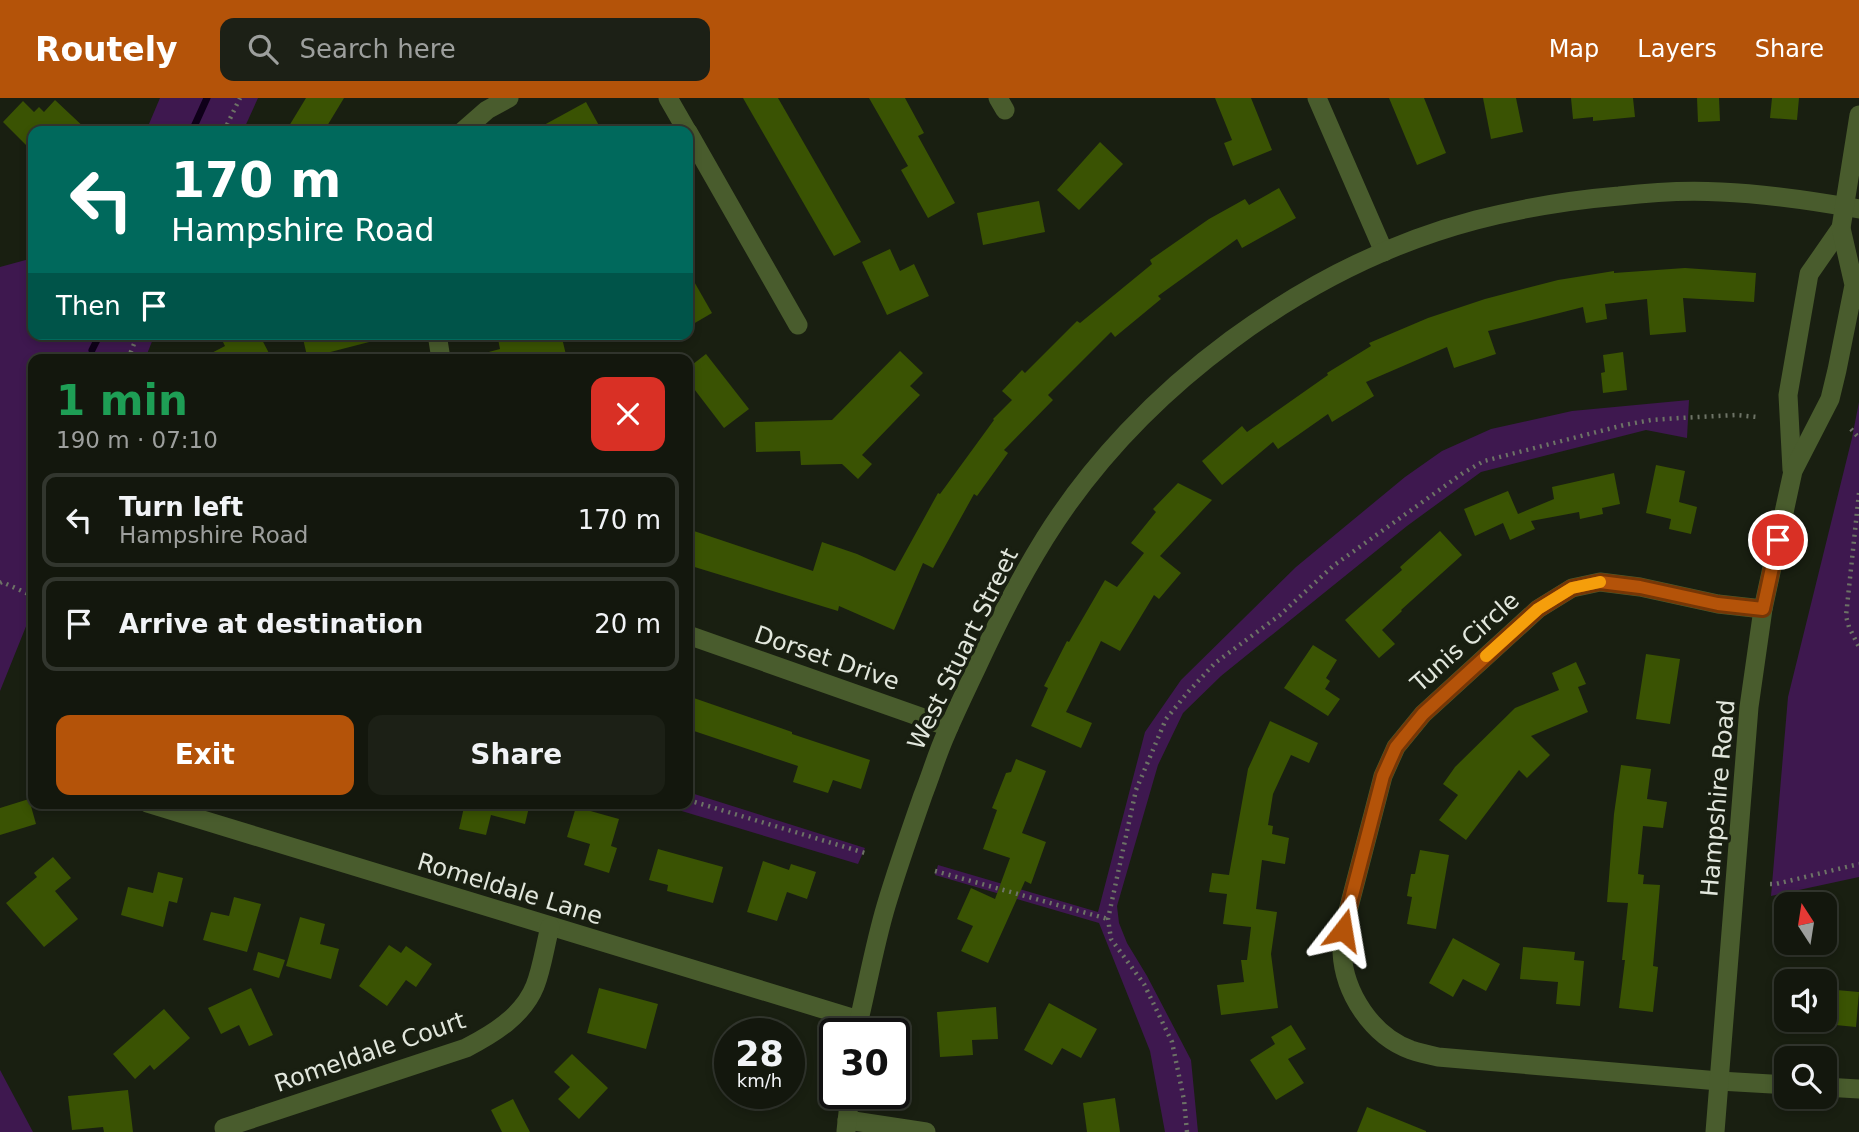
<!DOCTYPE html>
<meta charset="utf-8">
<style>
:root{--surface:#13170d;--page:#1c2016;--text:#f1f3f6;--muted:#9d9f9d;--line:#32362e;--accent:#b45309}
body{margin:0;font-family:"DejaVu Sans",sans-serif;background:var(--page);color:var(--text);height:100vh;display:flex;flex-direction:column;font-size:26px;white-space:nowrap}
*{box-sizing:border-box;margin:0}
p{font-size:23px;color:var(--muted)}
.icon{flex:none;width:38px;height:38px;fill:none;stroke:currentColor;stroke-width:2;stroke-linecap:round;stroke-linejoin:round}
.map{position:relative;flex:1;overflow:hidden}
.details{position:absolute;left:28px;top:256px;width:665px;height:455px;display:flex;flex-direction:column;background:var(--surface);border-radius:14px;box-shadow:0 4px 10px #0003,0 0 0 2px var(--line)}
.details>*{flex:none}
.banner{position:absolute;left:28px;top:28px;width:665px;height:214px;border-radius:14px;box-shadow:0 4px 10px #0003,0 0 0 2px var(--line);background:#00695c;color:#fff;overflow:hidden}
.needle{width:46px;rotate:348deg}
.controls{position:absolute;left:1774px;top:794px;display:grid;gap:14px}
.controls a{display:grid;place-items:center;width:63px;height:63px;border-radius:14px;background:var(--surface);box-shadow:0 4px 10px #0003,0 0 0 2px var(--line);font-size:35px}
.speed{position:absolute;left:714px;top:920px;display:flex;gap:14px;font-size:35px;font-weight:700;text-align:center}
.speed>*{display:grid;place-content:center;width:91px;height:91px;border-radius:50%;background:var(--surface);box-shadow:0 4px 10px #0003,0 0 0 2px var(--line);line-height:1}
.speed small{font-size:18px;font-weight:400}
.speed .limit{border:4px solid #111;border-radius:10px;background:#fff;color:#111}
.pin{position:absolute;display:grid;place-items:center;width:60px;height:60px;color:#fff;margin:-30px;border:4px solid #fff;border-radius:50%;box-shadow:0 2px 7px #0007}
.me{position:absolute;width:77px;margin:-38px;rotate:14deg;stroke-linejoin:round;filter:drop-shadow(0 0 5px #0008)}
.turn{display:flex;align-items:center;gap:24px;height:147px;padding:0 28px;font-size:32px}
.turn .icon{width:91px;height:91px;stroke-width:2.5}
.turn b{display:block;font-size:49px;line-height:60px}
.then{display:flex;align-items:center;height:66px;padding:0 28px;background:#0003;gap:14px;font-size:26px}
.round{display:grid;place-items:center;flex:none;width:74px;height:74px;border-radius:14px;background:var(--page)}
.head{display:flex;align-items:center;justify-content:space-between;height:119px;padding:0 28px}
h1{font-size:42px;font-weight:700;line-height:52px;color:#1e9e55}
.cta{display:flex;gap:14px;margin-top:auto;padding:14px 28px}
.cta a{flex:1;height:80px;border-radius:14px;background:var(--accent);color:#fff;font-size:28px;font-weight:700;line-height:80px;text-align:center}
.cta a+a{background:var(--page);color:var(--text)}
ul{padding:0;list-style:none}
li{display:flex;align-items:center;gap:21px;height:94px;margin:0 14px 10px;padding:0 14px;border:4px solid var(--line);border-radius:14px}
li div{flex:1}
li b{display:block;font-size:26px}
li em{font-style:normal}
header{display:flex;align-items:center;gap:42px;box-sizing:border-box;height:98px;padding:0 35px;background:var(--accent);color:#fff}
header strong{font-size:33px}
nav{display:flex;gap:38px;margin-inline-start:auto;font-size:24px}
.search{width:490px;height:63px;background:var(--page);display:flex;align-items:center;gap:18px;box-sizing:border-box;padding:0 24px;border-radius:14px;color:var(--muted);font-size:26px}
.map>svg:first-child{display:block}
.green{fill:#3e184f}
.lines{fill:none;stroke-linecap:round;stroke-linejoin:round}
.stream{stroke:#0f0019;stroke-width:7}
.building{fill:#3a5303}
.path{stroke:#6d7366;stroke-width:4.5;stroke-dasharray:2 5;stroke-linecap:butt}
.minor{stroke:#495c2d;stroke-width:19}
.route-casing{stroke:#753606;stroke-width:18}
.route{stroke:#b45309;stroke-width:12}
.slow{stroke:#f59e0b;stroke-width:12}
.labels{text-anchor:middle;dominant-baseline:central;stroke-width:7;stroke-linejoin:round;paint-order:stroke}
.street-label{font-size:24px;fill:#e2e7dd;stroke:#191f11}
</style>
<header>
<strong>Routely</strong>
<div class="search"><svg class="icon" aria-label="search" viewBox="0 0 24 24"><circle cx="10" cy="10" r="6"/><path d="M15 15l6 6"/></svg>Search here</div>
<nav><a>Map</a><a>Layers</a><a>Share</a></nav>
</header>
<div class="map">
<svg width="1859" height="1034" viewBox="0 0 1859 1034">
<rect width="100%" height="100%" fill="#191f11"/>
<!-- green -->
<g class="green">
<polygon points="160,0 258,0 243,33 146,33"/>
<polygon points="33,160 33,236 155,236 145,261 33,261 33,511 0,593 0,169"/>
<polygon points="1689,302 1687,340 1646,332 1481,374 1407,428 1221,578 1183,615 1158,667 1117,808 1119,825 1127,845 1147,878 1191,962 1198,1034 1165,1034 1150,953 1099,825 935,777 938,767 1098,814 1145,634 1181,582 1296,469 1405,379 1442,353 1491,331 1572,313"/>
<polygon points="1859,304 1859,779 1771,798 1788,599 1852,340"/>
<polygon points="688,694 865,750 858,766 655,705 688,705"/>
<polygon points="0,972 33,1034 0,1034"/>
</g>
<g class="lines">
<!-- stream -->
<g class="stream">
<polyline points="192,33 207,0"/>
<polyline points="92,252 100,236"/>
</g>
</g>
<!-- building -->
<g class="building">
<polygon points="306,0 344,0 324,33 286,33"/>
<polygon points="743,0 778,0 861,144 834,158"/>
<polygon points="869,0 905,0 924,35 918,38 955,105 928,120 901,72 908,68"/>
<polygon points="1215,0 1251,0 1272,52 1233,68 1224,45 1232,42"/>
<polygon points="1389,0 1424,0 1446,55 1417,67"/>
<polygon points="1483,0 1516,0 1523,34 1491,41"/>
<polygon points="1571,0 1633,0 1635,19 1593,23 1593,19 1573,21"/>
<polygon points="1697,0 1719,0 1720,23 1698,24"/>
<polygon points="1772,0 1799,0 1797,22 1770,20"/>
<polygon points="55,2 88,33 33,33 33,54 3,24 23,3 34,14 39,9 44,14"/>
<polygon points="586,4 602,33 533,33"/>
<polygon points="1100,44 1123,66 1079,112 1057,92"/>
<polygon points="1279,90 1296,120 1242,150 1237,141 1158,198 1161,201 1115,239 1111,234 1048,297 1053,302 1004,352 1008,355 977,398 974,396 933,470 923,465 894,532 839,508 838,513 688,467 688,431 813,473 822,444 857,456 895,473 938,395 940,396 994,322 993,321 1012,302 1002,293 1022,272 1025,275 1077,223 1080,225 1152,166 1150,162 1209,121 1245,101 1249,107"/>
<polygon points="1039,103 1045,134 983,147 977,115"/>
<polygon points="890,151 900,173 914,166 929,198 887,217 862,164"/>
<polygon points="1685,170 1756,175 1754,204 1683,200 1686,234 1650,237 1647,201 1605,206 1607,221 1586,225 1583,209 1488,233 1496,256 1454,270 1447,249 1366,284 1374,298 1332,324 1328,316 1278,351 1273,344 1222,387 1202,363 1242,328 1247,334 1328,277 1327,275 1371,248 1369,245 1428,220 1485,201 1558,182 1614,173 1614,175"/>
<polygon points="688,173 712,215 688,229"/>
<polygon points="219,236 259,236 272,261 200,261 225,248"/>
<polygon points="302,236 372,236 373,243 315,258 307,258"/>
<polygon points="497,236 525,236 527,243 553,236 561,236 567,261 486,261 485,255 500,251"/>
<polygon points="900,253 923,275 910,288 920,297 862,357 872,366 858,381 842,366 801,367 800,353 756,354 755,324 832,322"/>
<polygon points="1623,254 1627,292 1603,295 1601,275 1605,274 1603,257"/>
<polygon points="706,256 749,311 724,330 688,283 688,270"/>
<polygon points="1656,367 1685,373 1679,404 1697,409 1691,436 1669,431 1671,421 1646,415"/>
<polygon points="1614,375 1620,406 1602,410 1603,416 1580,421 1579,414 1531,423 1535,431 1510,442 1503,425 1475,438 1464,411 1508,393 1518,416 1554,401 1552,389"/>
<polygon points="1178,385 1212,402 1160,458 1181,475 1159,501 1154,497 1120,553 1101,543 1066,614 1092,625 1081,650 1031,628 1048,590 1044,588 1067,543 1069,544 1105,482 1117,489 1144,455 1131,445 1156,414 1153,411"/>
<polygon points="1440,433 1462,457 1401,512 1402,513 1382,532 1395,546 1379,560 1345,522 1402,472 1400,469"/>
<polygon points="1313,547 1337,562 1326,580 1330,583 1325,591 1340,601 1328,618 1284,590"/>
<polygon points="1646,556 1680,561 1670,626 1636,621"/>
<polygon points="1576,564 1586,586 1578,589 1588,614 1531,638 1550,657 1527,680 1519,672 1466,742 1439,722 1458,697 1443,686 1455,669 1515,610 1559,592 1552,575"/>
<polygon points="688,598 792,634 792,636 870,662 861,691 833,682 828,695 793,684 798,668 688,631"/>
<polygon points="1270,623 1318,645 1309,665 1291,657 1273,696 1268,727 1273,728 1272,736 1289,740 1285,766 1262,762 1256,811 1277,814 1271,856 1278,910 1221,917 1217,887 1244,884 1241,862 1247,862 1251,829 1223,826 1227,796 1209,794 1212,775 1229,777 1248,671"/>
<polygon points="1016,661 1046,673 1022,735 1046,744 1031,786 1025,783 988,865 961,853 973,828 957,821 971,790 995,801 1010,760 983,751 997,712 992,710 1006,675 1011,674"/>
<polygon points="1621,667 1651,671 1647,701 1667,704 1663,730 1643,728 1638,776 1644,777 1643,786 1660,787 1653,868 1658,869 1653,914 1619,910 1625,862 1622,862 1628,805 1607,804 1614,716"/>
<polygon points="29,701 36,726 0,737 0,710"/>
<polygon points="465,705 530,705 525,726 491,717 486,737 459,731"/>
<polygon points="576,709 619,721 611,748 617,750 609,775 584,767 590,746 567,739"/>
<polygon points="658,751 723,769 713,805 667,793 668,787 649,782"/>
<polygon points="1420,752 1449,757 1436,831 1407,826 1412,799 1407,798 1411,776 1415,776"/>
<polygon points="53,759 71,780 55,793 78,821 44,849 6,805 37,779 34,775"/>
<polygon points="763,763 789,772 791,766 816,774 807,801 787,794 777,823 747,814"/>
<polygon points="158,774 183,780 177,805 169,803 163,829 121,817 128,789 153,795"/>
<polygon points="234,799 261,806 247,854 203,842 211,814 229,818"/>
<polygon points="300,819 325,826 320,846 339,851 331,881 286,868"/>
<polygon points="1453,840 1500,866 1486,893 1463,881 1453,899 1429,885"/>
<polygon points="389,847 401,855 406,848 432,866 416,889 406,882 387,908 359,888"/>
<polygon points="1523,849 1575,854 1574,862 1584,863 1580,908 1556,906 1558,884 1520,881"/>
<polygon points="258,854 285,862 279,880 253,872"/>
<polygon points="251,890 273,937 249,948 239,927 221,936 208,910"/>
<polygon points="599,890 658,906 646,951 587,935"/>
<polygon points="1825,891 1859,894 1856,929 1825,926"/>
<polygon points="1049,905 1097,931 1081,960 1062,950 1052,967 1024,952"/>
<polygon points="996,909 998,941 972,942 973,957 940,959 937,914"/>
<polygon points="164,911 190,940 154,972 150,967 135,981 113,956"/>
<polygon points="1291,927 1306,951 1288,961 1304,985 1276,1002 1250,962 1275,946 1271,939"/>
<polygon points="572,956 608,990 579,1021 558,1001 570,989 554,974"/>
<polygon points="128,992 133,1034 104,1034 103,1029 72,1032 68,998"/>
<polygon points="1115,1000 1120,1034 1087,1034 1083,1005"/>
<polygon points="513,1001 521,1017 530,1034 502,1034 491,1012"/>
<polygon points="1367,1009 1426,1033 1426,1034 1357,1034"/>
</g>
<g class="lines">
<!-- path -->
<g class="path">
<polyline points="224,33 240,0"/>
<polyline points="128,261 138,236"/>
<polyline points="1851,331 1859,340"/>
<polyline points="1859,395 1846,518 1849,529 1859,549"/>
<polyline points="0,485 2,484 33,498"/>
<polyline points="688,702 865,755"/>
<polyline points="935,773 1108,821"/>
<polyline points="1770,786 1776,786 1859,766"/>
<polyline points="1187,1034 1184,1002 1172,944 1144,886 1111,841 1108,821 1136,692 1166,621 1188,594 1215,565 1280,517 1333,468 1463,375 1484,363 1624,327 1651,322 1679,320 1736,317 1757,319"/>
</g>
<!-- minor -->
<g class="minor">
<polyline points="668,0 687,33"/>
<polyline points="998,0 1005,12"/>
<polyline points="1317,0 1384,154"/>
<polyline points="463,33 487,12 509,0"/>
<polyline points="688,34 798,227"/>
<polyline points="437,236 441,261"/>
<polyline points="1792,372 1788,297 1809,176 1841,130"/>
<path d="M1763 511 1718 506 1640 489 1600 484 1572 490 1538 511 1423 616 1396 649 1383 678 1343 832C1343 839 1342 846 1342 854 1344 895 1372 938 1411 952 1420 955 1429 957 1438 959L1719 983 1787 987"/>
<polyline points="688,537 949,629"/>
<polyline points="147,705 859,922"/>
<path d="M858 936 859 922C868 884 875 845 886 808 897 771 910 734 923 697 931 677 937 656 946 636 956 613 966 592 977 569 997 525 1019 482 1045 440 1138 291 1305 167 1476 122 1523 110 1571 102 1619 98 1653 94 1688 92 1721 94 1767 96 1814 103 1859 111"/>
<polyline points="1825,989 1859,991"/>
<polyline points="847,1022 926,1034"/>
<path d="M224 1030 466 950C493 936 523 918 535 888 542 870 545 848 550 829"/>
<polyline points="846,1033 850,996"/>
<polyline points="1715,1034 1749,609 1763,511 1793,373 1830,301 1837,272 1854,187 1841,130 1859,17"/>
</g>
</g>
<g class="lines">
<!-- route casing -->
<g class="route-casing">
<polyline id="route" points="1343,832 1383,678 1396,649 1423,616 1538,511 1572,490 1600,484 1640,489 1718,506 1763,511 1778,442"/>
</g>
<!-- route -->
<use href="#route" class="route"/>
<!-- slow -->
<polyline class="slow" points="1486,558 1538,511 1572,490 1600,484"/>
</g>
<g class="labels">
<!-- street labels -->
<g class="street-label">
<text transform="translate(1465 544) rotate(-42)">Tunis Circle</text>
<text transform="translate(963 551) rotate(-64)">West Stuart Street</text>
<text transform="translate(827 560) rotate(19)">Dorset Drive</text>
<text transform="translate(1718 700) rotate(-85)">Hampshire Road</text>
<text transform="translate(510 791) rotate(17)">Romeldale Lane</text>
<text transform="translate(370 954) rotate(-19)">Romeldale Court</text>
</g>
</g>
</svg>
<div class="controls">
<a><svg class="needle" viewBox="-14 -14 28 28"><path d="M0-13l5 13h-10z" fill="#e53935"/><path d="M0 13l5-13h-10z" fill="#9d9f9d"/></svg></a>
<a><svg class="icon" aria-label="sound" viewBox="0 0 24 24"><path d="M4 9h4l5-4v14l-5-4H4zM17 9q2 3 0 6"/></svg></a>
<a><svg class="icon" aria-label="search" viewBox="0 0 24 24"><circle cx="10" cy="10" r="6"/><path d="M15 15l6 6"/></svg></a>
</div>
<div class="speed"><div>28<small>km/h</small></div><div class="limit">30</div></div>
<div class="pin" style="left:1778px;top:442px;background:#d93025"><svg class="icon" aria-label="arrive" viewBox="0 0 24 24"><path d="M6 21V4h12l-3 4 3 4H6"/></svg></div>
<svg class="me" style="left:1343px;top:832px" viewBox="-20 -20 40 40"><path d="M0-17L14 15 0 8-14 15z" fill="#b45309" stroke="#fff" stroke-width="4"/></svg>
<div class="banner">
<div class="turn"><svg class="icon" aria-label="left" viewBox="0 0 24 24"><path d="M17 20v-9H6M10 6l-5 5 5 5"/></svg><div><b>170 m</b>Hampshire Road</div></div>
<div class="then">Then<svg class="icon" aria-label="arrive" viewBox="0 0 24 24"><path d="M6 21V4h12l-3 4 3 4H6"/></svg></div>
</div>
<section class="details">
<div class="head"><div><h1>1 min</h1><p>190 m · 07:10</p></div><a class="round" style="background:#d93025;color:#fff"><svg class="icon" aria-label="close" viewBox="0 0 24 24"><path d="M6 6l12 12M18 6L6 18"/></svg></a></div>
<ul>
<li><svg class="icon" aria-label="left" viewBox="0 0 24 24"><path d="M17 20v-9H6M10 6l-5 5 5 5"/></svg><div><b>Turn left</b><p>Hampshire Road</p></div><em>170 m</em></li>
<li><svg class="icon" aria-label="arrive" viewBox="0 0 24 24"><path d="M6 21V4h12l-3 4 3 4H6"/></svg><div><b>Arrive at destination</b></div><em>20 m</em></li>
</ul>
<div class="cta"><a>Exit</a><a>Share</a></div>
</section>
</div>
